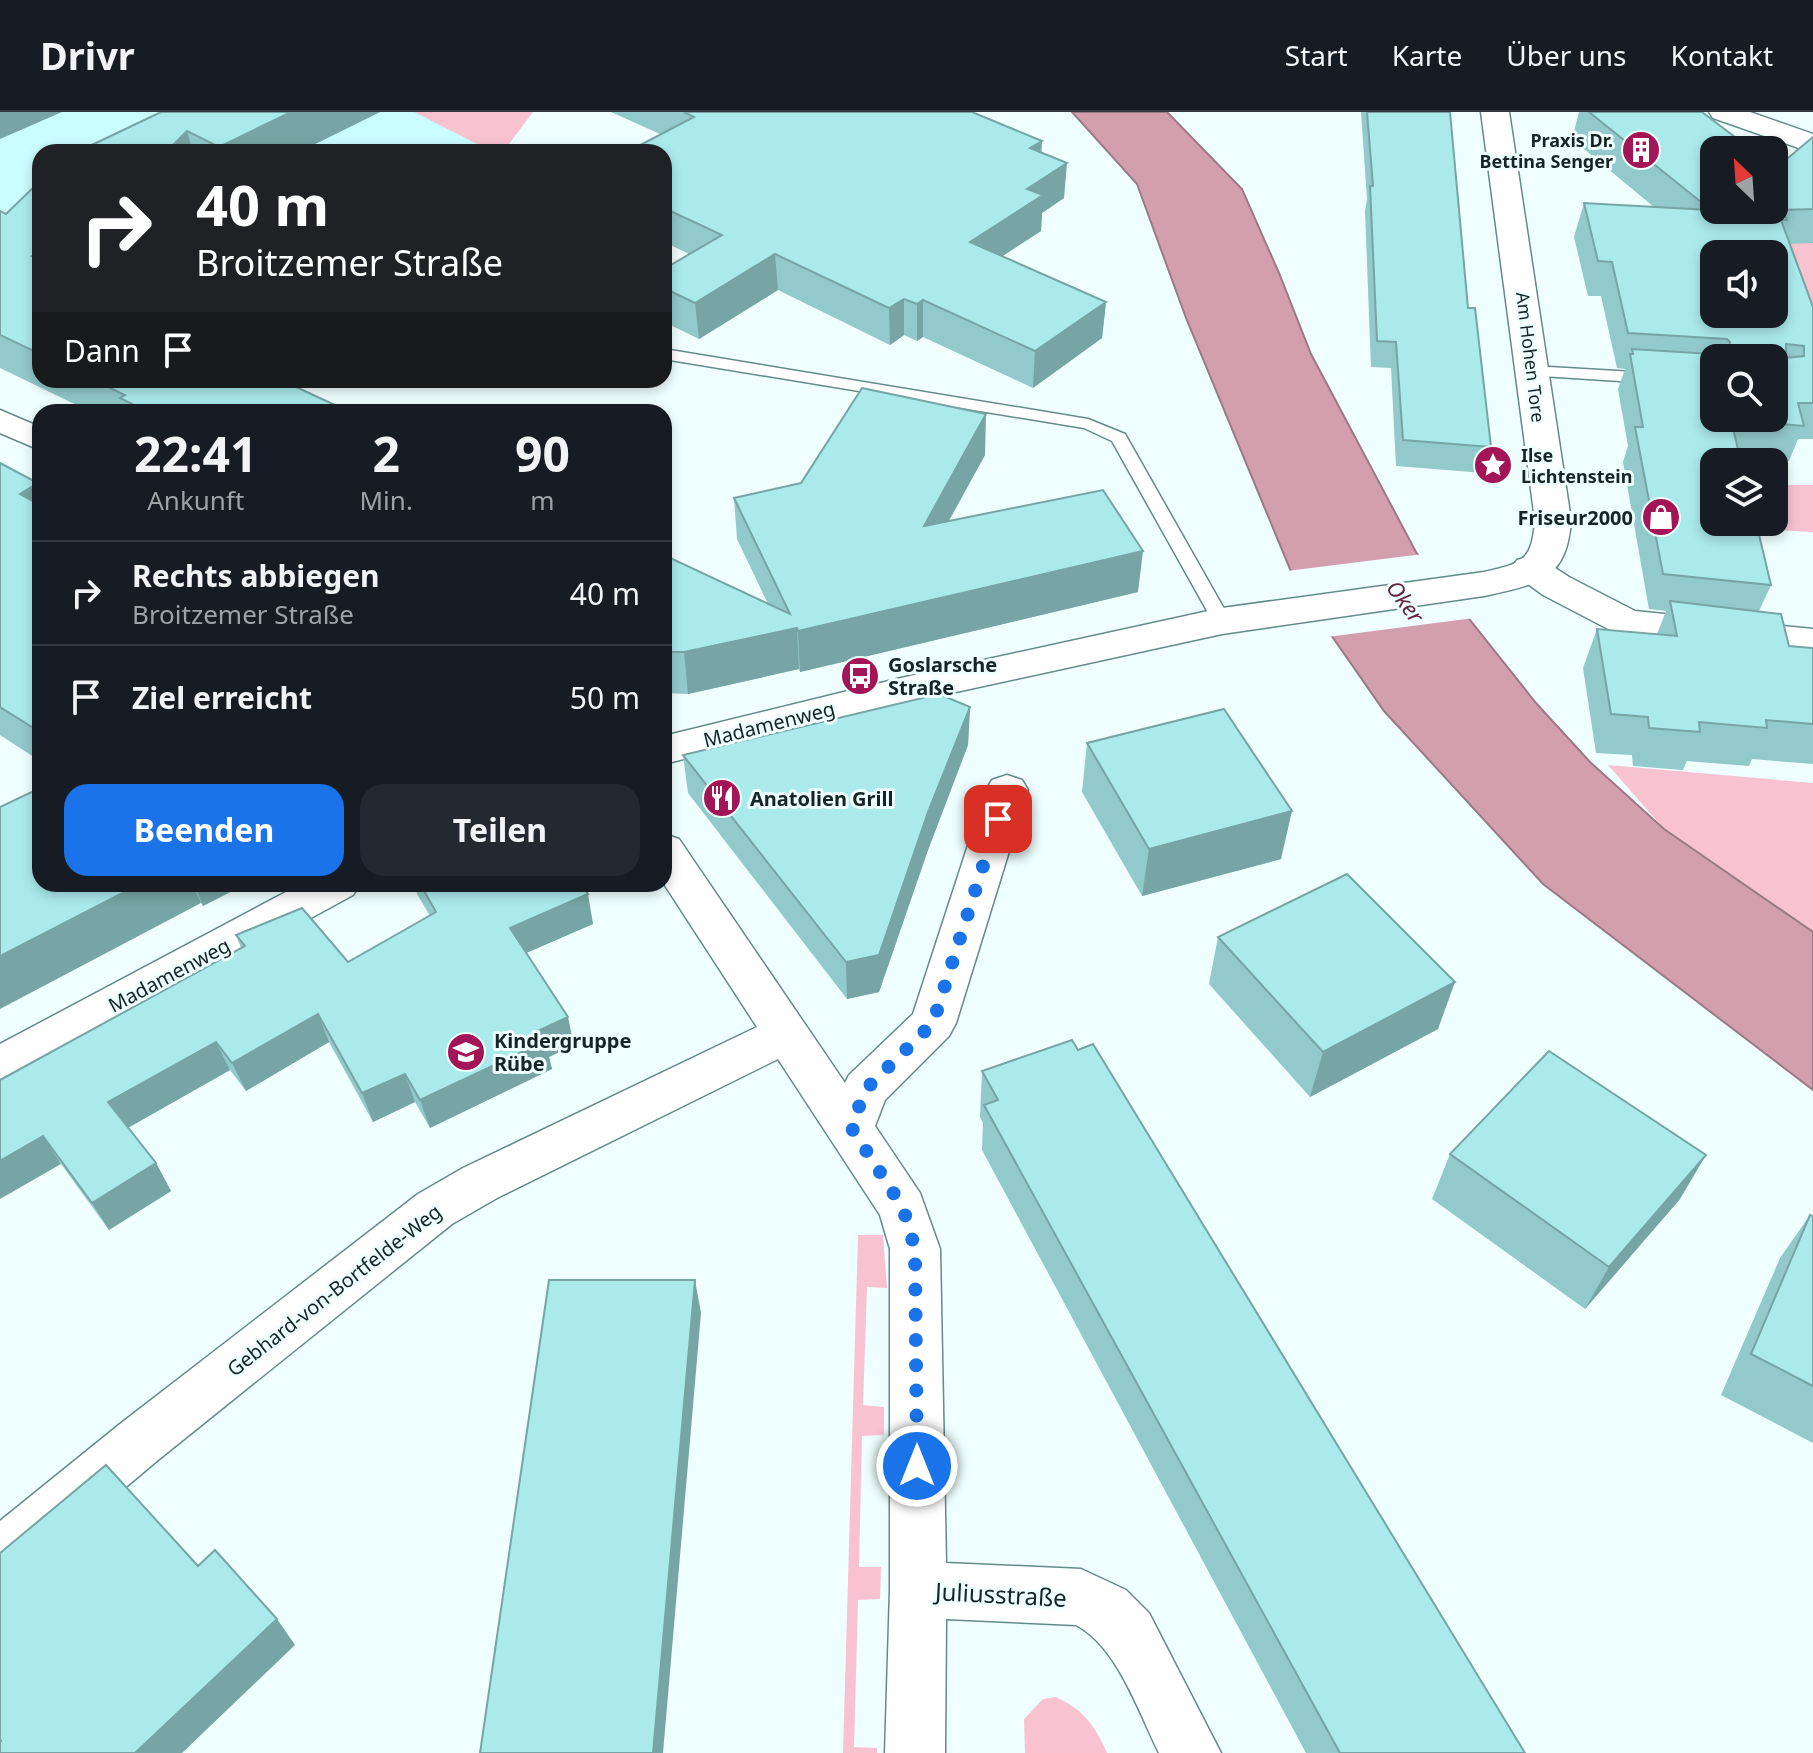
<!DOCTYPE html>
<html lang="de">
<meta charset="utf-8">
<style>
:root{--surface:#171b24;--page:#242831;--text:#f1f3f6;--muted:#9ea1a6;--line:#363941;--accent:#1a73e8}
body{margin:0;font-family:"Noto Sans",sans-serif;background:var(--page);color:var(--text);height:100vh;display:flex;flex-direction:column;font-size:30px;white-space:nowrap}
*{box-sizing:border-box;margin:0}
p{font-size:26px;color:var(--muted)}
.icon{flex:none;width:44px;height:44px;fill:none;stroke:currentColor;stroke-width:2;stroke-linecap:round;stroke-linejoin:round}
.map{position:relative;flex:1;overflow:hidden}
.details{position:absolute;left:32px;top:292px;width:640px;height:488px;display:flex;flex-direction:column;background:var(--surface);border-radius:24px;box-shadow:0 4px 12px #0003}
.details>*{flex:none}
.top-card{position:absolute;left:32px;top:32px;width:640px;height:244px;border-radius:24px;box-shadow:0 4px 12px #0003;background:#202124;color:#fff;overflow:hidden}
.needle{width:52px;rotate:335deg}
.controls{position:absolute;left:1700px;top:24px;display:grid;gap:16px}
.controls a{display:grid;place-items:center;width:88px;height:88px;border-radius:16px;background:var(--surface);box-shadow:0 4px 12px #0003;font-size:40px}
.pin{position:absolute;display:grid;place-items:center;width:68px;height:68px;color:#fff;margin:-34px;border-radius:16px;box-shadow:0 4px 12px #0006}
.me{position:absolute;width:88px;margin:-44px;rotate:0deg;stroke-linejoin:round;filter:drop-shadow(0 0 6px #0008)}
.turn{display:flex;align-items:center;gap:28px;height:168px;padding:0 32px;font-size:36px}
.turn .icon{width:104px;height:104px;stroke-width:2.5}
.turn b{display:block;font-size:56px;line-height:68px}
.then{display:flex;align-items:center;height:76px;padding:0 32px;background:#0003;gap:16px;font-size:30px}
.eta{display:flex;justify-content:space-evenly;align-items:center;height:136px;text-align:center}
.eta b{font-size:48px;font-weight:700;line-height:56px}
.cta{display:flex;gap:16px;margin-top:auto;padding:16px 32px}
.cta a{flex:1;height:92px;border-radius:24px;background:var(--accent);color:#fff;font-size:32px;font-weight:700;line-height:92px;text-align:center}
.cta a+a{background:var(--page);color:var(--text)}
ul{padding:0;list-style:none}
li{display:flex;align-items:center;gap:24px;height:104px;padding:0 32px;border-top:2px solid var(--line)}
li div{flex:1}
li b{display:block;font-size:30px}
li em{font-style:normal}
header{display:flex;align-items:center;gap:48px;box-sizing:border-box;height:112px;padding:0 40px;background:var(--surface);border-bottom:2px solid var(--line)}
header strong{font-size:38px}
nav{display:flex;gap:44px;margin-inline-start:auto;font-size:28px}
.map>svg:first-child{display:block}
.built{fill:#cafdfd}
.green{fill:#f8c2d1}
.water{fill:#d39fae;stroke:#9a7a85;stroke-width:2}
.pier{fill:#effefe}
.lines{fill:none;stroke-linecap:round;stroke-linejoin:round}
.service-casing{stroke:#648a8a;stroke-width:3}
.minor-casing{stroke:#648a8a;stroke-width:3}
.tertiary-casing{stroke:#648a8a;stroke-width:3}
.service{fill:#fff;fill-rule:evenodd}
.minor{fill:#fff;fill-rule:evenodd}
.tertiary{fill:#fff;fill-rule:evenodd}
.wall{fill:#92c9ca}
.shaded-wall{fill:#77a4a4}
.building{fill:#aaeaeb;stroke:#77a4a4;stroke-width:2;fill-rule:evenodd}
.route{stroke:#1a73e8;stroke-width:14;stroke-dasharray:0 25.2}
.labels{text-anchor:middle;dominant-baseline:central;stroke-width:6;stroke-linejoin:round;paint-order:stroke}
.far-poi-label{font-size:18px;font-weight:bold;fill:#152525;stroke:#effefe;text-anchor:end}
.far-street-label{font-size:18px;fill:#152525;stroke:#effefe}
.poi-label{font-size:20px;font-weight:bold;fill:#152525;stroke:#effefe;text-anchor:start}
.street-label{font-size:20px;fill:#152525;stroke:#effefe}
.water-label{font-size:22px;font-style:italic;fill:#612239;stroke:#effefe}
.near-street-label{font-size:24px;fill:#152525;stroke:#effefe}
</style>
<header>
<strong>Drivr</strong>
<nav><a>Start</a><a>Karte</a><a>Über uns</a><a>Kontakt</a></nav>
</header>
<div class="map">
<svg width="1813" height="1641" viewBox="0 0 1813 1641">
<rect width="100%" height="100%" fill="#effefe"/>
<!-- built -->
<polygon class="built" points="0,0 533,0 503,40 40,40 40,233 0,255"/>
<!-- green -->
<g class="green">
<polygon points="414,0 533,0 503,40 493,40"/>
<polygon points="1770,119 1813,119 1813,209 1774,142"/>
<polygon points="1774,373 1813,373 1813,420 1753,417 1749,410 1774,410"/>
<polygon points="1608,653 1813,671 1813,820 1664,717"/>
<polygon points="858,1123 883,1123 887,1176 867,1175 863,1293 884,1295 884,1323 862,1324 859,1455 881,1455 880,1487 858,1488 854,1635 877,1636 877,1641 843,1641"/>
<path d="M1056 1585C1084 1598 1095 1614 1107 1641H1025L1024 1607 1043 1587Z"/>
</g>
<!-- water -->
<polygon class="water" points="1072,0 1167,0 1242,77 1279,161 1311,242 1416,440 1536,591 1590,650 1664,717 1813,820 1813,978 1543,772 1384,599 1297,474 1186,206 1137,72"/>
<!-- pier -->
<polygon class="pier" points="1423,442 1474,506 1327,525 1294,477 1287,459"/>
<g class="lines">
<!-- service casing -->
<g class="service-casing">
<g id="service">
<polygon points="664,237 1088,307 1125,322 1231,509 1222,515 1215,513 1112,329 1084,316 664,247"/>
<polygon points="1532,254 1651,261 1659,266 1651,271 1526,263 1524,259 1526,255"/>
</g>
</g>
<!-- minor casing -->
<g class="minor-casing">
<g id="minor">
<polygon points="1709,0 1750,0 1813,22 1813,41 1713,6"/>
<polygon points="0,298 40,315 40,338 0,321"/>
<polygon points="1530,444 1543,448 1569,465 1635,499 1813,517 1813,543 1614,520 1543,483 1517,464 1512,456 1517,448"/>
<path d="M1007 663 1022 668 1028 678 956 911 949 924 885 988 875 1014 920 1081 940 1137 946 1451 1081 1457 1126 1478 1149 1501 1221 1641H1159C1139 1601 1117 1534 1076 1513L946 1507 945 1641H885L890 1478V1137L880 1103 778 947 497 1086 452 1112 158 1348 20 1464 0 1472V1409L120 1312 418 1082 463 1056 757 915 664 772V722L679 727 845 971 849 963 913 902 986 678 992 668Z"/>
</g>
</g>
<!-- tertiary casing -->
<g class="tertiary-casing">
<g id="tertiary">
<path d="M1481 0H1509L1571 408C1567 469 1537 472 1484 484L1222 522 901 592 664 652V624L901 566 1222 496 1484 460C1523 451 1532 449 1535 408Z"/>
<polygon points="301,772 360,772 353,783 16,967 0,973 0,932"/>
</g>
</g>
<!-- service -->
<use href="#service" class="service"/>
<!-- minor -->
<use href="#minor" class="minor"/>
<!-- tertiary -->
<use href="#tertiary" class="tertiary"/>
</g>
<!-- wall -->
<g class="wall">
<polygon points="161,0 380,0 299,40 77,40"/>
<polygon points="611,0 972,0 1041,40 1064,86 1042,101 1041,119 1002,144 1106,190 1102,226 1033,276 923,225 917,229 904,223 890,233 778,178 699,227 664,210 664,157 689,142 664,130 664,40 660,22"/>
<polygon points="1361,0 1450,0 1468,196 1491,335 1484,361 1396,354 1391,256 1371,255 1365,99 1367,87"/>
<polygon points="1579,0 1702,0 1776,56 1813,25 1813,131 1790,132 1813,195 1813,327 1798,327 1789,349 1740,345 1771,473 1759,499 1789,534 1813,536 1813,652 1752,647 1749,654 1687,649 1683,658 1633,654 1632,643 1596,641 1583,556 1597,517 1657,522 1666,499 1649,497 1623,350 1628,334 1618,277 1625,257 1617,256 1601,184 1588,184 1574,125 1584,91 1654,95 1572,27"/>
<polygon points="40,69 40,268 281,268 350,300 91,300 0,256 0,99 6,102"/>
<polygon points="985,343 949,409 1138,480 800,560 799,557 688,582 664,581 664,443 768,492 737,427 734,386"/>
<polygon points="0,351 38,371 40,376 40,649 0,623"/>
<polygon points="970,595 968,633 928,738 879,880 847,887 688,681 683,643"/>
<polygon points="1087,631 1281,747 1142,784 1082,680"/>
<polygon points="40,772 246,772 203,794 201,791"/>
<polygon points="414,772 581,772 593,812 526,841 574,933 549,945 552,957 430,1016 415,990 373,1010 329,930 246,979 230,958 128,1016 156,1051 171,1079 109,1118 0,968 241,836 236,823 348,850 430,804 417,782"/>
<polygon points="1218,825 1438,917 1310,985 1209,872"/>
<polygon points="982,959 1525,1641 1306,1641 982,1038 983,1011 980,1005"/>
<polygon points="1450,1042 1680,1087 1585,1197 1432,1087"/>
<polygon points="1810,1103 1813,1104 1813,1331 1721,1283 1780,1146"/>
</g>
<!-- shaded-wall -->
<g class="shaded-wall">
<polygon points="0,0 62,0 0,27"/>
<polygon points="291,0 380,0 299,40 220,40 219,35"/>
<polygon points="187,19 193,40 166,40"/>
<polygon points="1042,29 1040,64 1030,36"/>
<polygon points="1067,51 1064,86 1042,101 1041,119 969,166 970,130 1027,77"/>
<polygon points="40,140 40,164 32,144"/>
<polygon points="775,142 778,178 699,227 695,191"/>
<polygon points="904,187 904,223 890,233 889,196"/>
<polygon points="923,188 923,225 917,229 917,192"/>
<polygon points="1106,190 1102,226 1033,276 1035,239"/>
<polygon points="986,302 985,343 923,455 924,414"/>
<polygon points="38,371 40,376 40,423 20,382"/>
<polygon points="1143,439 1138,480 800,560 798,519"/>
<polygon points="797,516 799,557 688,582 684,540"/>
<polygon points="970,595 968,633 928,738 879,880 847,887 846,850 928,700"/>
<polygon points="1292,699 1281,747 1142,784 1149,737"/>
<polygon points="140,772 192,772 201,791 0,897 0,844"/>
<polygon points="194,772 246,772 203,794"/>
<polygon points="588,782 593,812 517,845 510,816"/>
<polygon points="1455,870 1438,917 1310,985 1323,940"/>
<polygon points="318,902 329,930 246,979 232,951"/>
<polygon points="568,905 574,933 549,945 552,957 430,1016 420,988 538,919"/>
<polygon points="216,930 230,958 124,1018 108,990"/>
<polygon points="405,962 415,990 373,1010 362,981"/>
<polygon points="43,1024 61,1052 0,1087 0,1049"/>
<polygon points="1706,1043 1680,1087 1585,1197 1609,1155"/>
<polygon points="156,1051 171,1079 109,1118 92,1091"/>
<polygon points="695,1168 701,1201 663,1641 653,1641"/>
<polygon points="277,1507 295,1533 182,1641 135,1641"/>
</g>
<!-- building -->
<g class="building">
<polygon points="161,0 291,0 219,35 187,19 166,40 77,40"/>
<polygon points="684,0 972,0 1042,29 1030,36 1067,51 1027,77 1043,83 970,130 1106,190 1035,239 923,188 917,192 904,187 889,196 775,142 695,191 664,176 664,157 722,123 664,96 664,40 627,40 694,5"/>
<polygon points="1367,0 1450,0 1468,196 1475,196 1491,335 1403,328 1396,230 1377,229 1370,74 1373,74"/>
<path d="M1589 0H1702L1752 38H1714V98H1774V54L1776 56 1813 25V97L1783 98 1787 108H1781L1813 195V291H1798L1804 314 1731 308 1741 350H1714V410H1756L1771 473 1663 462 1635 315H1643L1630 242H1633L1632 237 1727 243 1730 230 1727 227 1628 221 1612 150 1598 149 1584 91 1711 98ZM1714 142H1774V202H1714ZM1786 232 1804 234V244L1786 246ZM1714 246H1774V306H1714Z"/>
<polygon points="40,69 40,140 32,144 40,147 40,242 0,223 0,99 6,102"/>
<polygon points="93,268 281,268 350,300 148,300 120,286 125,283"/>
<polygon points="862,276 986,302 924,414 1103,378 1143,439 798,519 797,516 684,540 664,540 664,443 790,502 734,386 801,371"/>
<polygon points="0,351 38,371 20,382 40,393 40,620 0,595"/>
<polygon points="1670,489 1781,502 1789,534 1813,536 1813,612 1766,608 1767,616 1699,610 1700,620 1649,616 1648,605 1611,602 1597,517 1677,524"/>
<polygon points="939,582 970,595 928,700 879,843 846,850 683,643"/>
<polygon points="1224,597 1292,699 1149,737 1087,631"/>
<polygon points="40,676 40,772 140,772 0,844 0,695"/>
<polygon points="1347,762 1455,870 1323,940 1218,825"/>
<polygon points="420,772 581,772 588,782 510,816 568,905 538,919 545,929 420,988 405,962 362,981 318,902 232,951 216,930 108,990 156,1051 92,1091 43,1024 0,1049 0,968 245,834 236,823 302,796 348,850 436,800"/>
<polygon points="1072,928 1078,938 1093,932 1525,1641 1340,1641 984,993 998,988 982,959"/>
<polygon points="1549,939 1706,1043 1609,1155 1450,1042"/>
<polygon points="1810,1103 1813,1104 1813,1274 1751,1242"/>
<polygon points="549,1168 695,1168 653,1641 480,1641"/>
<polygon points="106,1353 198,1454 215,1438 277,1507 135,1641 0,1641 0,1630 1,1629 0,1627 0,1441"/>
</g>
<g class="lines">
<!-- route -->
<polyline class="route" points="917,1354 915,1137 903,1096 851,1015 866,977 933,911 998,707"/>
</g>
<!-- icons -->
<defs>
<g id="building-disc" transform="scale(2)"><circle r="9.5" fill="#a41557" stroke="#effefe"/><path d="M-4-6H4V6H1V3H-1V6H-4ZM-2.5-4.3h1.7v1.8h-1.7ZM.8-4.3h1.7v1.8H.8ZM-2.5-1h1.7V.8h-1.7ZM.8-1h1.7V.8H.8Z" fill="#fff"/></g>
<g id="sight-disc" transform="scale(2)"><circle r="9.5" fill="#a41557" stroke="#effefe"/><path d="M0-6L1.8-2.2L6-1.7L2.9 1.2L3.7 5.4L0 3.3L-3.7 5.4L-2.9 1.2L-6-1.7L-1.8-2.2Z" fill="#fff"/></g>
<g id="shop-disc" transform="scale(2)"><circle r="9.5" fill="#a41557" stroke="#effefe"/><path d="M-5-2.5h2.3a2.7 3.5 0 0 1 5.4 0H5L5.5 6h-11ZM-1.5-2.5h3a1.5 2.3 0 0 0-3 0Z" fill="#fff"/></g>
<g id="bus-disc" transform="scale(2)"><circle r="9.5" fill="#a41557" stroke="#effefe"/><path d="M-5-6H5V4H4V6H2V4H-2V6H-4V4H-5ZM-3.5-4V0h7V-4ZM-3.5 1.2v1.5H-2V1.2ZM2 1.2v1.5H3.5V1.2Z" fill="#fff"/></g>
<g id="restaurant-disc" transform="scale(2)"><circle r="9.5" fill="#a41557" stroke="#effefe"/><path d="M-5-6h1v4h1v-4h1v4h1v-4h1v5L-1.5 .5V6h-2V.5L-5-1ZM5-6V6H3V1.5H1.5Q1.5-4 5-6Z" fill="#fff"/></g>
<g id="school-disc" transform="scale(2)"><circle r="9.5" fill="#a41557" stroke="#effefe"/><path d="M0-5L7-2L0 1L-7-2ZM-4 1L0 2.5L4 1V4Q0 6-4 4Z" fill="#fff"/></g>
</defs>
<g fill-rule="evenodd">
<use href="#building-disc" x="1641" y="38"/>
<use href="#sight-disc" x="1493" y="353"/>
<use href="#shop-disc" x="1661" y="405"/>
<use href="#bus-disc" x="860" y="564"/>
<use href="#restaurant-disc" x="722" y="686"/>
<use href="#school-disc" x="466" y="940"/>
</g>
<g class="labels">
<!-- far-poi labels -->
<g class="far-poi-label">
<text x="1613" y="28">Praxis Dr.<tspan x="1613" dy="21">Bettina Senger</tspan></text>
<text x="1521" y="343" text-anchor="start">Ilse<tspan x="1521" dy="21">Lichtenstein</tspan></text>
</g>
<!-- far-street labels -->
<g class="far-street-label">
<text transform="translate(1531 245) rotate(83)">Am Hohen Tore</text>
</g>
<!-- poi labels -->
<g class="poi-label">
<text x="1633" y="405" text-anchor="end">Friseur2000</text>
<text x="888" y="552">Goslarsche<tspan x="888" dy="23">Straße</tspan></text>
<text x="750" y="686">Anatolien Grill</text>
<text x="494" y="928">Kindergruppe<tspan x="494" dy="23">Rübe</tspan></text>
</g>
<!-- street labels -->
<g class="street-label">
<text transform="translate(769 612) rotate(-14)">Madamenweg</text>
<text transform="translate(169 863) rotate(-28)">Madamenweg</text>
<text transform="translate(334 1178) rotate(-38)">Gebhard-von-Bortfelde-Weg</text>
</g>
<!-- water labels -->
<g class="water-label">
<text transform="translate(1406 489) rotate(54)">Oker</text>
</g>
<!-- near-street labels -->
<g class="near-street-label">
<text transform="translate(1001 1482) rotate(3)">Juliusstraße</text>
</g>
</g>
</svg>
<div class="controls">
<a><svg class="needle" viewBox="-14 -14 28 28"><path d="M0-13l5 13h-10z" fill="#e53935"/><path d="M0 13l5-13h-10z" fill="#9ea1a6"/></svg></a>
<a><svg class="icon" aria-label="sound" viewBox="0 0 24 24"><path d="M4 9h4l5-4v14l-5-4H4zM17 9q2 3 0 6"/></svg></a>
<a><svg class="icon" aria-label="search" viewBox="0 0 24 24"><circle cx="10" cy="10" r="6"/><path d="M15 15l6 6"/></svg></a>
<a><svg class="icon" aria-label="layers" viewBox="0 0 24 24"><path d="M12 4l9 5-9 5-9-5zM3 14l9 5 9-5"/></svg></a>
</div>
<div class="pin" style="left:998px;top:707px;background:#d93025"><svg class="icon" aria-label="arrive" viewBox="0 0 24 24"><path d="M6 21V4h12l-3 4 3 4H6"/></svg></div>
<svg class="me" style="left:917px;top:1354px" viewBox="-20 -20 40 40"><circle r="17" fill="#1a73e8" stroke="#fff" stroke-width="3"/><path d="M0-11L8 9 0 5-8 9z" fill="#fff"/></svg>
<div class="top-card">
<div class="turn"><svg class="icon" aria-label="right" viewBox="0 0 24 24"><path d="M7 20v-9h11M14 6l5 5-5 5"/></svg><div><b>40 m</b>Broitzemer Straße</div></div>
<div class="then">Dann<svg class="icon" aria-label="arrive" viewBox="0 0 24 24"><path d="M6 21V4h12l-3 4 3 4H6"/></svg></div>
</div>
<section class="details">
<div class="eta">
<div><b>22:41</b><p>Ankunft</p></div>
<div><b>2</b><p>Min.</p></div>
<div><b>90</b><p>m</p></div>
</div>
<ul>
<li><svg class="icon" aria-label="right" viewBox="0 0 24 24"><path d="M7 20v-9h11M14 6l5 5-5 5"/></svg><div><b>Rechts abbiegen</b><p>Broitzemer Straße</p></div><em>40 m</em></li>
<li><svg class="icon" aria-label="arrive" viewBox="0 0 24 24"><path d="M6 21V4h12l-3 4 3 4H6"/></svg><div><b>Ziel erreicht</b></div><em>50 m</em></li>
</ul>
<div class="cta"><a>Beenden</a><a>Teilen</a></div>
</section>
</div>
